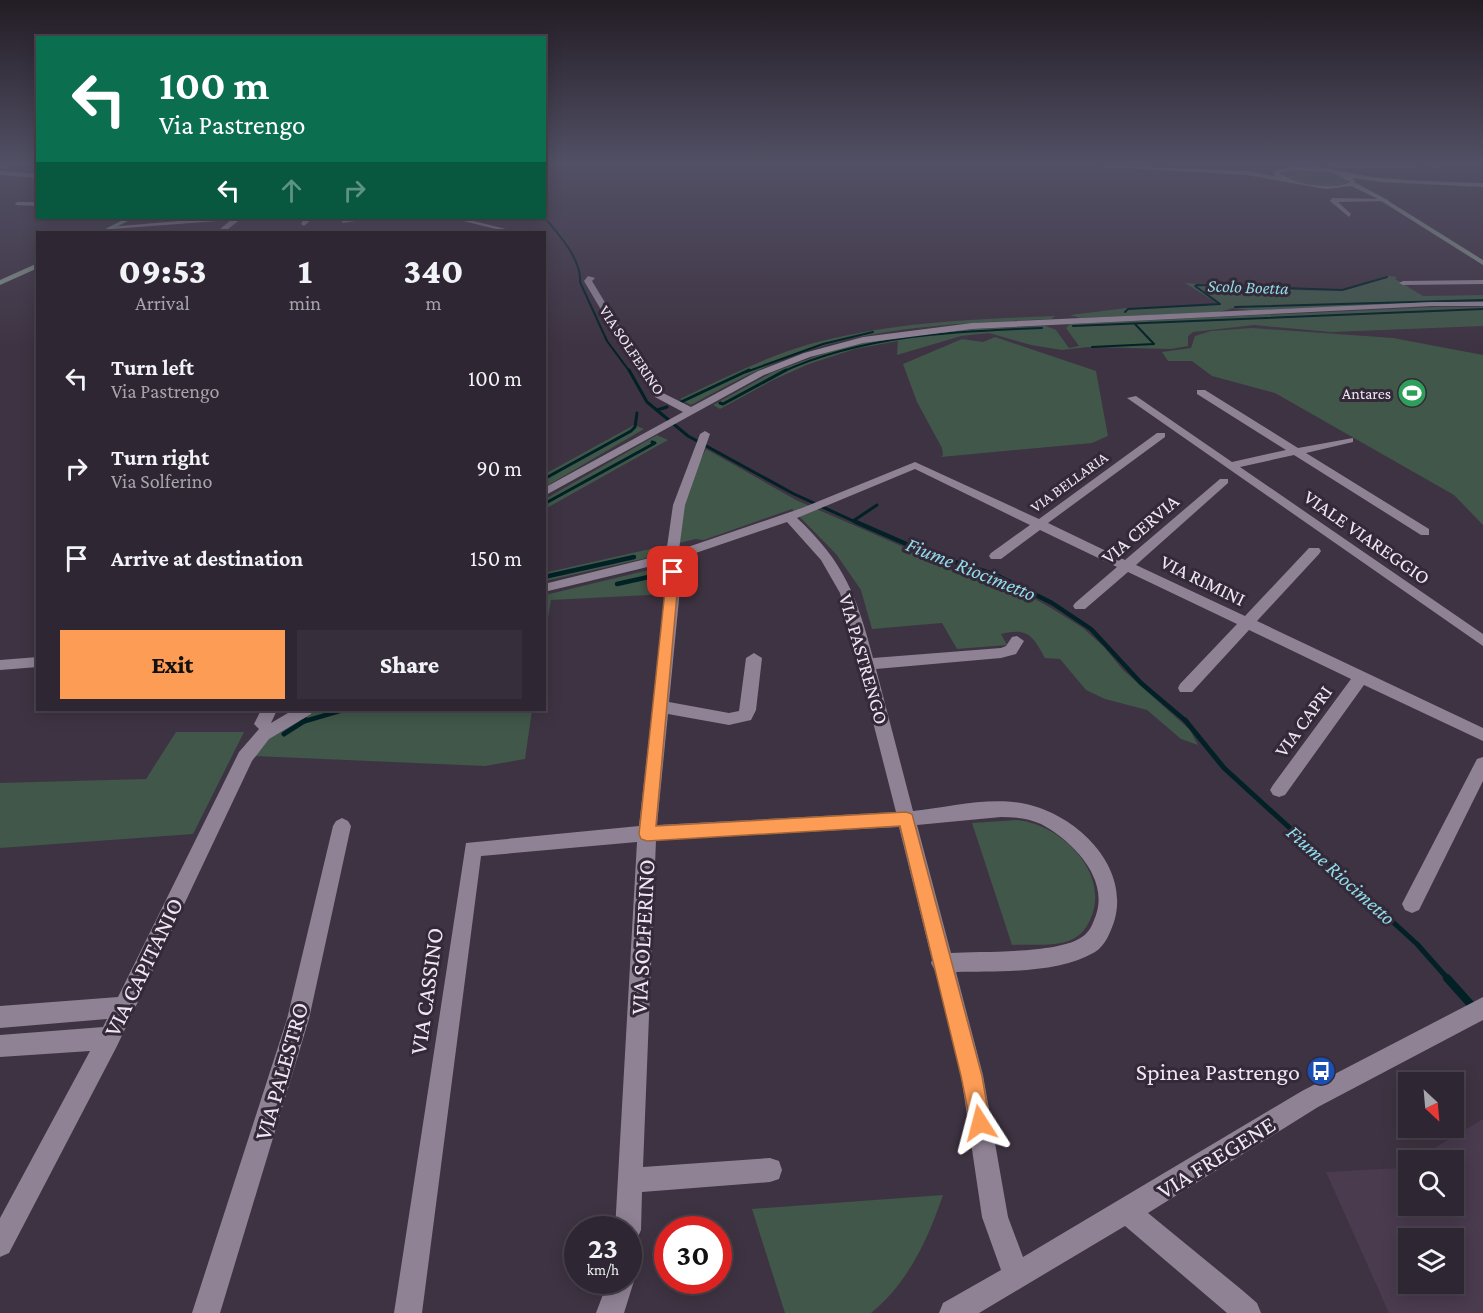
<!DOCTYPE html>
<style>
:root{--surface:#2e2632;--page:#362e3a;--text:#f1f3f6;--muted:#a7a5ac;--line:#49434d;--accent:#fd9c55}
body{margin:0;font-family:"Crimson Pro",serif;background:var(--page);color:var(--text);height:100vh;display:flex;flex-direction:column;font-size:22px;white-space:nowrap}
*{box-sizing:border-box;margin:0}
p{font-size:20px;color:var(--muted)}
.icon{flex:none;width:33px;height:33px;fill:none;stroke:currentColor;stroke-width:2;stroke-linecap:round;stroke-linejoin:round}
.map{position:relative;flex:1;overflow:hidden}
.side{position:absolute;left:36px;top:231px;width:510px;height:480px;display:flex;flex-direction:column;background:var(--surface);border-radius:0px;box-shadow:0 3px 15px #0003,0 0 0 2px var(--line)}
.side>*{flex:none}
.hud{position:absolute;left:36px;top:36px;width:510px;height:183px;border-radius:0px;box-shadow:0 3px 15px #0003,0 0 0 2px var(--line);background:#0b6e4f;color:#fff;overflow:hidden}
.needle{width:39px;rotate:154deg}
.controls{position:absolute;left:1398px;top:1072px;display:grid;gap:12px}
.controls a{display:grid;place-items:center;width:66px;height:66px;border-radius:0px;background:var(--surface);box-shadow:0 3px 15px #0003,0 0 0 2px var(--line);font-size:30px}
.speed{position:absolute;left:564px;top:1216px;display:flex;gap:12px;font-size:30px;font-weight:700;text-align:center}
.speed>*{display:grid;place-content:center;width:78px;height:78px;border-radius:50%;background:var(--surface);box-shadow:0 3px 15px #0003,0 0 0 2px var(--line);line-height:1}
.speed small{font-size:15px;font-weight:400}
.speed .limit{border:9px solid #d22;background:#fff;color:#111}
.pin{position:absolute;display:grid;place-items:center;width:51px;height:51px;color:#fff;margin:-26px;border-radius:12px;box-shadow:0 3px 9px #0006}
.me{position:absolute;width:66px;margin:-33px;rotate:351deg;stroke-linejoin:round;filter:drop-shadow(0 0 4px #0008)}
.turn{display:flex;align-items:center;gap:21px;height:126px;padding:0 24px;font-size:27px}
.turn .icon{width:78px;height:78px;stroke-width:2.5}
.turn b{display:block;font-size:42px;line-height:51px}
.lanes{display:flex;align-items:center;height:57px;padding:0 24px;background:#0003;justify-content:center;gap:30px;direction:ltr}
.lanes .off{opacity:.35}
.eta{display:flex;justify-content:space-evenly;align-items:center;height:102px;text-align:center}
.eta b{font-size:36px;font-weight:800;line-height:42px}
.button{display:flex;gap:12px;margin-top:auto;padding:12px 24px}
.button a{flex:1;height:69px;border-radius:0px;background:var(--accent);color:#111;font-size:24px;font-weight:800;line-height:69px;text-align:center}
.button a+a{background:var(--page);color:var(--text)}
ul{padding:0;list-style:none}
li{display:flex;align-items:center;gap:18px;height:90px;padding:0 24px}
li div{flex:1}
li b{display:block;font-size:22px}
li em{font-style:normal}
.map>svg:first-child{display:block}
.built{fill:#4a3b4f;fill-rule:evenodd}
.green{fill:#405749}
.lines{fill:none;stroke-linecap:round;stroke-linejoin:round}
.stream-far4{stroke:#012126;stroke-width:2}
.stream-far3{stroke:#012126;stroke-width:3}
.stream-far2{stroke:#012126;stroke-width:4.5}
.stream-far1{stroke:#012126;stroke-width:5}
.stream{stroke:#012126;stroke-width:8}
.street{fill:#8f8294;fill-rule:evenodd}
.secondary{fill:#83928a;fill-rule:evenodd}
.route{fill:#fd9c55;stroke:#a46537;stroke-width:1.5}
.labels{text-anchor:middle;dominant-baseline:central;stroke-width:6;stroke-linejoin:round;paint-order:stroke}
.far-street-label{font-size:16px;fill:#eee7f1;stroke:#332938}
.far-poi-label{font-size:16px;fill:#eee7f1;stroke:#332938;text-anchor:end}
.far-water-label{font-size:18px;font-style:italic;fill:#90dce9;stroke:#332938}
.street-label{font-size:20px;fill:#eee7f1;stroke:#332938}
.water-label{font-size:21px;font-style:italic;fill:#90dce9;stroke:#332938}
.near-street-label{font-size:24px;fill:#eee7f1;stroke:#332938}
.near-poi-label{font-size:24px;fill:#eee7f1;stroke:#332938;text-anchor:end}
</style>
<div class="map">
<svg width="1483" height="1313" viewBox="0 0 1483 1313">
<rect width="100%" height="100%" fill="#3e3342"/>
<!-- built -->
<path class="built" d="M1483 1119V1313H1389L1326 1172 1401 1168 1408 1163V1206H1454V1161H1413ZM1408 1239H1454V1284H1408Z"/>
<!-- green -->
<g class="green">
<path d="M1292 169 1333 173 1348 182C1330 191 1300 184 1282 175V171Z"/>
<path d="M1390 276 1397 277 1395 279 1423 296 1483 295V302L1250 310 1233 308 1219 312 1080 318 1070 315 1127 308 1204 306 1217 303 1185 283C1237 287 1290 292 1342 290 1360 289 1372 277 1390 276Z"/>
<polygon points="1435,307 1483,307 1483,326 1331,332 1254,325 1193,332 1188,336 1188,346 1171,349 1088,347 1062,350 1031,345 989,333 961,336 897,355 898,341 855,349 809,364 773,380 720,409 713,405 773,372 825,353 861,343 951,330 1046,326 1056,330 1069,348 1079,346 1066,328 1070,324"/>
<path d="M1055 316 1051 319C972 323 892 325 816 348 772 361 731 383 691 405L680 399C722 379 765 357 810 344 890 322 973 319 1055 316Z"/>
<polygon points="1252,328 1393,338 1483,355 1483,525 1454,495 1275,393 1212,376 1192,361 1168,361 1162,352 1191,348 1195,336 1211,331"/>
<polygon points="995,337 1096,371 1108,436 1092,443 941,457 943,455 942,448 917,402 903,364 962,339 983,342"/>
<polygon points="634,425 644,429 545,487 545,474"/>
<polygon points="657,435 668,440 545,509 545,499"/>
<path d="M706 449 796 500 954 569 1018 589 1056 611 1083 628 1104 647 1123 670 1190 730 1198 745 1181 739 1147 710 1105 699 1086 690 1060 659 1045 658C1033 636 1028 627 1001 634L1007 645 957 649 942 623 872 629 861 590 836 554 792 509 704 540 695 539 680 543C680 506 689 482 706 449Z"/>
<polygon points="672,544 663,554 647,558 545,581 544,573"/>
<polygon points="657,568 667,571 669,594 551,600 545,635 545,595"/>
<polygon points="315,710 532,710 525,759 485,766 254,756 267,739"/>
<polygon points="176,732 244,732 193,834 0,848 0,783 146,779"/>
<path d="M1017 820C1061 824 1112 874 1090 920 1086 929 1080 936 1071 940 1055 947 1029 944 1012 945L972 823Z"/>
<path d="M943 1195C928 1239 908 1283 871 1313H785L752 1209Z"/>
</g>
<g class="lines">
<!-- stream-far4 -->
<g class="stream-far4">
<path d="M544 217C558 233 582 260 580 282L607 341 630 372"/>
<polyline points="1235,307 1483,300"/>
<polyline points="1125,312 1128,309 1220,304 1195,286 1197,285 1342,290 1387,277"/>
<polyline points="1073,326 1483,309"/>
<polyline points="1092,347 1154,344 1135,324"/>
<polyline points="746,372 823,344 873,332"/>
<path d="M782 372C863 335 955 331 1042 328"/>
</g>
<!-- stream-far3 -->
<g class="stream-far3">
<polyline points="629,370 647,402 688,436 794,494 860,524"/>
<polyline points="681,402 749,370"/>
<polyline points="720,403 723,404 786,370"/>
<polyline points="657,410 667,407"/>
<polyline points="544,479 631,431 635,427 637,413"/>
<polyline points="544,504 655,443 652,442"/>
<polyline points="853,521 877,505"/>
</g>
<!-- stream-far2 -->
<g class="stream-far2">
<polyline points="856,522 927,553 996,575 1052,603 1091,629 1141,683 1187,722"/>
<polyline points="544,577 634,557"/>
<polyline points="617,584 653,576"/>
<polyline points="358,710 385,710"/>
<polyline points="302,722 343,710"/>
</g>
<!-- stream-far1 -->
<g class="stream-far1">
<polyline points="1185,720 1224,768 1417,944 1448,979"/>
<polyline points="284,734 306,720"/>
</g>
<!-- stream -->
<polyline class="stream" points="1447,978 1473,1007"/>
<!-- street -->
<g class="street">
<polygon points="12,164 11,165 0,169 0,165"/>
<polygon points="1331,164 1418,167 1421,169 1329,167"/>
<polygon points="1427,164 1434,164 1440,168 1435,169"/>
<polygon points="1332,198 1386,199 1389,201 1338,202 1351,214 1349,217 1330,201"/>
<polygon points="17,202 38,202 38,206 15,205"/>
<polygon points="214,218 242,218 228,229 235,232 219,230 231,220 112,229 109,227"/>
<polygon points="304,218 311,218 312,219 304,226 301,224"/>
<polygon points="340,218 355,221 343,223"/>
<polygon points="451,218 461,218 518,232 508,232"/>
<polygon points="240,230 275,230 278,232 237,232"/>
<polygon points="588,276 595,278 592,281 621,329 650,365 663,393 691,407 758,371 804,353 863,337 972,323 1432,302 1483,302 1483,306 1432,306 972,329 863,343 810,357 764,375 544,496 544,488 683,412 655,397 641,366 613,330 584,281"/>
<polygon points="1483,280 1483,284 1403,285 1399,283 1403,281"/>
<polygon points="1197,390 1205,390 1298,448 1353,438 1353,442 1306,453 1429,529 1429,535 1421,535 1294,455 1240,467 1483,634 1483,646 1127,398 1136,396 1232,462 1286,450 1197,394"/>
<path d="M705 431 710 434 685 505 679 550 802 508 915 462 1039 519 1157 433H1165V437L1048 523 1125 560 1220 479H1228V483L1136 565 1245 616 1309 548H1319L1321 551 1319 554 1257 621 1483 728V741L1364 685 1285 795 1279 797 1273 795 1270 790 1273 785 1351 679 1249 630 1192 692H1180L1178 688 1180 684 1237 624 1128 572 1085 609H1075L1073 606 1075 603 1117 567 1040 530 1001 559H991L989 556 991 553 1030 525 915 469 797 518C845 563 857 597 873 658L1001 648 1006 646 1012 637 1017 636 1024 641 1016 654 1001 658 876 669 913 811C950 807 990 796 1026 804 1077 815 1131 867 1114 922 1110 933 1105 946 1095 952 1059 974 997 971 956 972L983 1075 1008 1217 1023 1257 1302 1091 1483 997V1020L1318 1107 1148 1213 1242 1290 1257 1303 1261 1313H1227L1125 1226 979 1313H939L943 1303 1001 1270 982 1217 961 1075 935 971 931 963 932 960 899 827 656 840 643 1167 770 1158 779 1161 782 1170 779 1179 770 1182 642 1192 641 1230 637 1239 628 1243V1230H615L637 842 481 856 422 1313H394L466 843 639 826 666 589 664 563 544 592V584L666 554 673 505 700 434ZM787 522 821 560 840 593 896 812 657 825 668 714 729 725 751 720 756 710 762 658 754 653 746 658 739 711 729 713 669 702 680 589 678 559ZM1001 817C1014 817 1028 818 1041 824 1071 840 1109 877 1096 915 1093 923 1090 932 1082 937 1058 954 982 951 951 953L917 825Z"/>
<polygon points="38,657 38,667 0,670 0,660"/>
<polygon points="261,710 277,710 271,723 293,710 313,710 311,714 269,739 252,761 117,1046 9,1253 0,1257 0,1218 90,1051 0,1057 0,1035 103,1027 107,1019 0,1028 0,1006 118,997 239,752 259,729 254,724"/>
<polygon points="1483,757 1483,781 1419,910 1412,913 1405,910 1402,904 1405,898 1477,759"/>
<polygon points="342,818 348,821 351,826 309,1019 220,1313 192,1313 287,1019 333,826 336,821"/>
<polygon points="628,1271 634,1281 624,1313 596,1313 608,1281 628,1281"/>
</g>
<!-- secondary -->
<g class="secondary">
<path d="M1059 164 1246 171 1275 176 1273 172C1310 158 1344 175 1381 178 1415 181 1449 182 1483 183V187L1380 182 1353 178 1356 183 1382 197 1483 260V265L1378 199 1351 186 1326 189 1246 175ZM1289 170 1331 172 1350 182C1331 191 1297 185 1279 173Z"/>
<polygon points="0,171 38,174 38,178 0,175"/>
<polygon points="127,218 134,218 106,232 99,232"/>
<polygon points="38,263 38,268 0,285 0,280"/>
</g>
</g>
<!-- sky -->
<linearGradient id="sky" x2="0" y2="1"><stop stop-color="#221c24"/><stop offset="0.47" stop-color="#525065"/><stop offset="1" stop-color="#525065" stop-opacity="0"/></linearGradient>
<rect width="1483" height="348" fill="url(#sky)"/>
<!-- route -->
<polygon class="route" points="673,568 679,572 656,826 906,812 912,814 982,1076 990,1123 987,1130 980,1134 972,1130 961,1076 900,826 647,841 641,839 639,834 667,572"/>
<!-- icons -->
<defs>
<g id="stadium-disc" transform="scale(1.5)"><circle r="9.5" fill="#2e9e5b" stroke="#332938"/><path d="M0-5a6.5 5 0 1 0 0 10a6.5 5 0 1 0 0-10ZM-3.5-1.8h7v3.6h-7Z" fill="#fff"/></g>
<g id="bus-disc" transform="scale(1.5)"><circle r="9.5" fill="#1a4fb4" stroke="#332938"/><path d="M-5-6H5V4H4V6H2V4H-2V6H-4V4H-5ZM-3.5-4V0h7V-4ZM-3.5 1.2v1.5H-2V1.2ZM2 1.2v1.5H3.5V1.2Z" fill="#fff"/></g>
</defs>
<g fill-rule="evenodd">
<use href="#stadium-disc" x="1412" y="393"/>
<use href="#bus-disc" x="1321" y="1071"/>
</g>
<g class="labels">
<!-- far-street labels -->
<g class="far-street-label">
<text transform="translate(632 350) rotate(56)">VIA SOLFERINO</text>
<text transform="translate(1069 482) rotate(-36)">VIA BELLARIA</text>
</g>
<!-- far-poi labels -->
<g class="far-poi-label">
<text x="1391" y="393">Antares</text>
</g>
<!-- far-water labels -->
<g class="far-water-label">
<text transform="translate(1248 287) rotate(2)">Scolo Boetta</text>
</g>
<!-- street labels -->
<g class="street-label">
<text transform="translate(1140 529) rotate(-41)">VIA CERVIA</text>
<text transform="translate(1367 537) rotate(35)">VIALE VIAREGGIO</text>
<text transform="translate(1203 580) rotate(26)">VIA RIMINI</text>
<text transform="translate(864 659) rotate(74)">VIA PASTRENGO</text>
<text transform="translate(1303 721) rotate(-54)">VIA CAPRI</text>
</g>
<!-- water labels -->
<g class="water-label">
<text transform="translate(971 569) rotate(22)">Fiume Riocimetto</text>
<text transform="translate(1341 875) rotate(42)">Fiume Riocimetto</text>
</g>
<!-- near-street labels -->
<g class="near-street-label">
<text transform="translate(642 937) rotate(-87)">VIA SOLFERINO</text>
<text transform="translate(143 967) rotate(-64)">VIA CAPITANIO</text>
<text transform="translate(426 991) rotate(-82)">VIA CASSINO</text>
<text transform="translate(281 1071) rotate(-74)">VIA PALESTRO</text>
<text transform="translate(1216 1157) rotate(-32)">VIA FREGENE</text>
</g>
<!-- near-poi labels -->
<g class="near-poi-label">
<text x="1300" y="1071">Spinea Pastrengo</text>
</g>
</g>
</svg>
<div class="controls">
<a><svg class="needle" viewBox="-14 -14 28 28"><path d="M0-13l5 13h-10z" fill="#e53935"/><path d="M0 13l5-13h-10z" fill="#a7a5ac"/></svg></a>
<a><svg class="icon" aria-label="search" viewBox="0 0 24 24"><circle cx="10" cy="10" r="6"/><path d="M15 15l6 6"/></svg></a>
<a><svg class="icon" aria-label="layers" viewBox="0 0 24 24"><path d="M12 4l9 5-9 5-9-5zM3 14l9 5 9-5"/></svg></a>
</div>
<div class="speed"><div>23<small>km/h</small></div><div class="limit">30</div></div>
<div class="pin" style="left:673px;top:572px;background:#d93025"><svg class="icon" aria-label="arrive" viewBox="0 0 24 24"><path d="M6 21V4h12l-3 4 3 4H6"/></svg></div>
<svg class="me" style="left:980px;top:1123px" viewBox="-20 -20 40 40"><path d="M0-17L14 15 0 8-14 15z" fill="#fd9c55" stroke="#fff" stroke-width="4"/></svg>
<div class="hud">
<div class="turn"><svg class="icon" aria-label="left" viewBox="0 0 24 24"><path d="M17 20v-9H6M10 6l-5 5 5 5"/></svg><div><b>100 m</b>Via Pastrengo</div></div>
<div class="lanes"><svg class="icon" aria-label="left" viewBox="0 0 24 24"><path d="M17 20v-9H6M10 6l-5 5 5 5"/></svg><svg class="icon off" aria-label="ahead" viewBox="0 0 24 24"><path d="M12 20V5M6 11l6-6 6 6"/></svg><svg class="icon off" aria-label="right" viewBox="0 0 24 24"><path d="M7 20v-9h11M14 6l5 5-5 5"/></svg></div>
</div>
<section class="side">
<div class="eta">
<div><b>09:53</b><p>Arrival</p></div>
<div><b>1</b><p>min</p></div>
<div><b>340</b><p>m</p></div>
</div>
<ul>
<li><svg class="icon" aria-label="left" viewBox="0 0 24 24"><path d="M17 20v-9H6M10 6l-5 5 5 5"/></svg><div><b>Turn left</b><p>Via Pastrengo</p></div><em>100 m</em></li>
<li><svg class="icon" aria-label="right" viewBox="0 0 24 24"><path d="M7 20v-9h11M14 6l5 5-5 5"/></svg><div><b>Turn right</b><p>Via Solferino</p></div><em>90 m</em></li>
<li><svg class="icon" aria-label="arrive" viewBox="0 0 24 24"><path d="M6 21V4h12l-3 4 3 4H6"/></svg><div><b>Arrive at destination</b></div><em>150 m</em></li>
</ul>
<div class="button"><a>Exit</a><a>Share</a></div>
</section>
</div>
